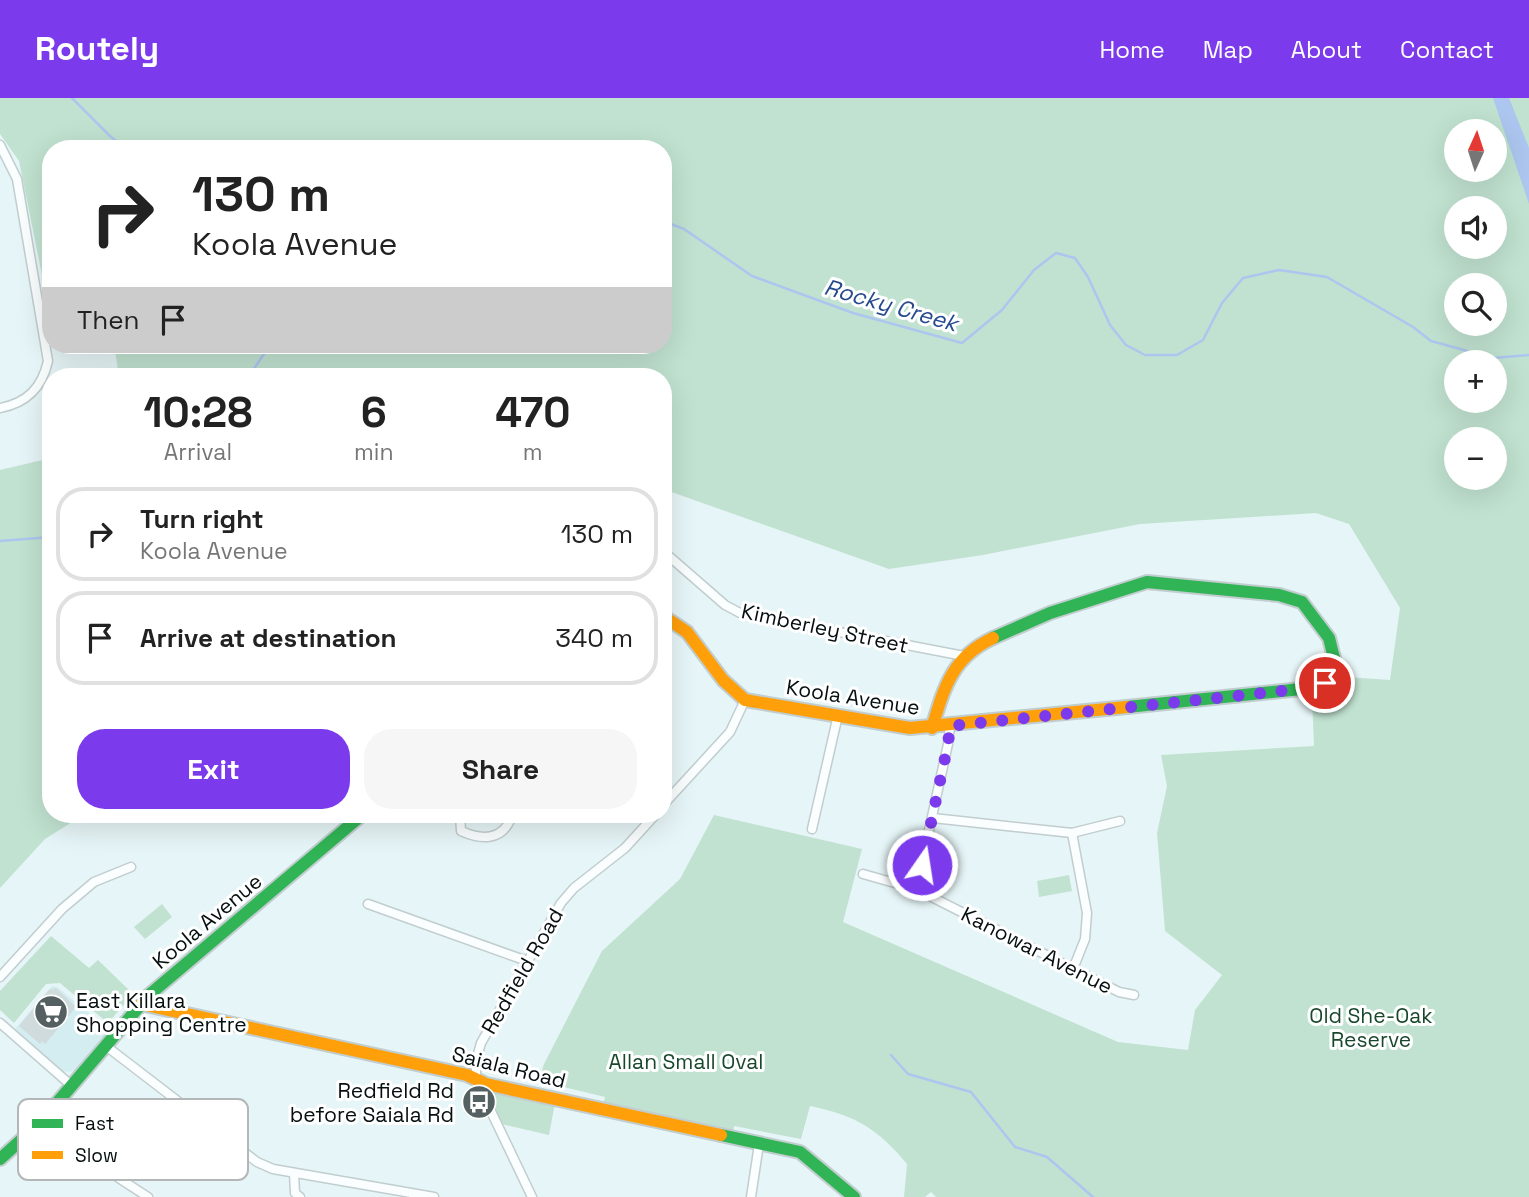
<!DOCTYPE html>
<meta charset="utf-8">
<style>
:root{--surface:#fff;--page:#f6f6f6;--text:#222;--muted:#767676;--line:#e0e0e0;--accent:#7c3aed}
body{margin:0;font-family:"Space Grotesk",sans-serif;background:var(--page);color:var(--text);height:100vh;display:flex;flex-direction:column;font-size:26px;white-space:nowrap}
*{box-sizing:border-box;margin:0}
p{font-size:23px;color:var(--muted)}
.icon{flex:none;width:38px;height:38px;fill:none;stroke:currentColor;stroke-width:2;stroke-linecap:round;stroke-linejoin:round}
.map{position:relative;flex:1;overflow:hidden}
.drawer{position:absolute;left:42px;top:270px;width:630px;height:455px;display:flex;flex-direction:column;background:var(--surface);border-radius:28px;box-shadow:0 7px 28px #0002}
.drawer>*{flex:none}
.top-card{position:absolute;left:42px;top:42px;width:630px;height:214px;border-radius:28px;box-shadow:0 7px 28px #0002;background:#fff;color:var(--text);overflow:hidden}
.needle{width:46px;rotate:3deg}
.buttons{position:absolute;left:1444px;top:21px;display:grid;gap:14px}
.buttons a{display:grid;place-items:center;width:63px;height:63px;border-radius:50%;background:var(--surface);box-shadow:0 7px 28px #0002;font-size:35px}
.pin{position:absolute;display:grid;place-items:center;width:60px;height:60px;color:#fff;margin:-30px;border:4px solid #fff;border-radius:50%;box-shadow:0 2px 7px #0007}
.me{position:absolute;width:77px;margin:-38px;rotate:13deg;stroke-linejoin:round;filter:drop-shadow(0 0 5px #0008)}
.turn{display:flex;align-items:center;gap:24px;height:147px;padding:0 35px;font-size:32px}
.turn .icon{width:91px;height:91px;stroke-width:2.5}
.turn b{display:block;font-size:49px;line-height:60px}
.then{display:flex;align-items:center;height:66px;padding:0 35px;background:#0003;gap:14px;font-size:26px}
.eta{display:flex;justify-content:space-evenly;align-items:center;height:119px;text-align:center}
.eta b{font-size:42px;font-weight:700;line-height:49px}
.button{display:flex;gap:14px;margin-top:auto;padding:14px 35px}
.button a{flex:1;height:80px;border-radius:28px;background:var(--accent);color:#fff;font-size:28px;font-weight:700;line-height:80px;text-align:center}
.button a+a{background:var(--page);color:var(--text)}
ul{padding:0;list-style:none}
li{display:flex;align-items:center;gap:21px;height:94px;margin:0 14px 10px;padding:0 21px;border:4px solid var(--line);border-radius:28px}
li div{flex:1}
li b{display:block;font-size:26px}
li em{font-style:normal}
header{display:flex;align-items:center;gap:42px;box-sizing:border-box;height:98px;padding:0 35px;background:var(--accent);color:#fff}
header strong{font-size:33px}
nav{display:flex;gap:38px;margin-inline-start:auto;font-size:24px}
.map>svg:first-child{display:block}
.built{fill:#d3edf1}
.green{fill:#c1e2d0;fill-rule:evenodd}
.water{fill:#acc6ef}
.lines{fill:none;stroke-linecap:round;stroke-linejoin:round}
.stream{stroke:#acc6ef;stroke-width:2.5}
.building{fill:#d0dbdd}
.street-casing{stroke:#c1cdce;stroke-width:11}
.fast-casing{stroke:#c1cdce;stroke-width:16}
.slow-casing{stroke:#c1cdce;stroke-width:16}
.street{stroke:#fbfefe;stroke-width:8}
.fast{stroke:#30b455;stroke-width:12}
.slow{stroke:#ff9f0a;stroke-width:12}
.route{stroke:#7c3aed;stroke-width:12;stroke-dasharray:0 21.6}
.labels{text-anchor:middle;dominant-baseline:central;stroke-width:6;stroke-linejoin:round;paint-order:stroke}
.street-label{font-size:21px;fill:#050f10;stroke:#fff}
.poi-label{font-size:21px;fill:#050f10;stroke:#fff;text-anchor:start}
.park-label{font-size:21px;fill:#18482b;stroke:#fff}
.water-label{font-size:23px;font-style:italic;fill:#274a8e;stroke:#fff}
.key{fill:#fff;stroke:#b4b7b7;stroke-width:2}
.key-label{font-size:19px;fill:#050f10}
</style>
<header>
<strong>Routely</strong>
<nav><a>Home</a><a>Map</a><a>About</a><a>Contact</a></nav>
</header>
<div class="map">
<svg width="1529" height="1099" viewBox="0 0 1529 1099">
<rect width="100%" height="100%" fill="#e6f5f7"/>
<!-- built -->
<polygon class="built" points="52,888 57,889 111,933 79,971 70,974 61,973 15,931"/>
<!-- green -->
<g class="green">
<path d="M0 0H1529V1099H936L931 1094 925 1099H904L907 1066C878 1031 855 1017 810 1008L801 1041 734 1028 733 1034 603 1007 605 999 539 983 544 966 602 853 680 781 714 717 862 751 843 824 1118 944 1188 952 1195 912 1222 877 1165 833 1157 735 1167 688 1161 657 1314 648 1312 599 1347 579 1390 582 1400 510 1349 426 1316 415 1140 426 983 457 889 471 663 391V278H119L114 247H663V51H51V190L45 192 19 63 0 36ZM1456 33H1494V72H1456ZM1456 110H1494V149H1456ZM1456 187H1494V226H1456ZM1456 264H1494V303H1456ZM1456 341H1494V380H1456Z"/>
<polygon points="51,360 51,716 85,716 45,741 0,790 0,372"/>
<polygon points="1069,777 1072,793 1039,799 1037,783"/>
<polygon points="162,806 172,819 145,841 134,829"/>
<polygon points="51,838 89,870 98,862 133,896 108,925 60,885 46,886 14,925 0,912 0,893"/>
<polygon points="495,993 555,1005 549,1037 501,1026 489,1002"/>
</g>
<!-- water -->
<polygon class="water" points="1493,0 1509,0 1529,50 1529,106"/>
<g class="lines">
<!-- stream -->
<g class="stream">
<polyline points="72,0 111,39 127,51"/>
<polyline points="663,123 684,131 752,178 853,215 962,245 1002,212 1034,172 1056,155 1075,160 1088,179 1110,227 1126,247 1145,257 1177,257 1203,242 1222,205 1243,180 1279,172 1327,179 1413,229 1431,243 1493,260 1529,257"/>
<polyline points="249,278 270,247"/>
<polyline points="0,443 51,439"/>
<polyline points="891,957 908,976 971,994 1015,1049 1047,1059 1093,1099"/>
</g>
</g>
<!-- building -->
<polygon class="building" points="56,890 76,909 45,946 42,943 40,946 19,928 49,892"/>
<g class="lines">
<!-- street casing -->
<g class="street-casing">
<g id="street">
<path d="M0 47 17 81 48 263C42 290 27 305 0 310"/>
<polyline points="663,453 725,507 740,515 964,558"/>
<polyline points="663,707 730,634 745,602"/>
<path d="M460 716 461 733C481 742 502 743 511 720"/>
<polyline points="933,720 1072,735 1120,723"/>
<polyline points="812,731 838,617"/>
<polyline points="1072,735 1087,815 1085,841 1073,871"/>
<polyline points="863,776 916,791 1119,894 1134,897"/>
<polyline points="916,791 948,646 950,628"/>
<polyline points="368,806 527,863"/>
<polyline points="0,879 62,811 94,784 131,769"/>
<polyline points="0,925 72,988"/>
<polyline points="106,948 257,1064 273,1071 434,1099"/>
<polyline points="37,1027 148,1099"/>
<polyline points="294,1075 295,1095 300,1099"/>
<polyline points="532,1099 476,982 476,963 481,945 561,805 574,790 625,750 656,716"/>
<polyline points="751,1099 759,1046"/>
</g>
</g>
<!-- fast casing -->
<g class="fast-casing">
<g id="fast">
<polyline points="993,540 1050,515 1147,484 1279,497 1302,504 1329,540 1334,560 1325,585 1311,590 1127,609"/>
<polyline points="721,1037 800,1054 854,1099"/>
<polyline points="0,1061 39,1026 149,897 363,716"/>
</g>
</g>
<!-- slow casing -->
<g class="slow-casing">
<g id="slow">
<polyline points="663,518 687,534 723,582 745,602 910,630 1127,609"/>
<path d="M932 630C944 590 952 559 993 540"/>
<polyline points="141,906 467,977 486,986 721,1037"/>
</g>
</g>
<!-- street -->
<use href="#street" class="street"/>
<!-- fast -->
<use href="#fast" class="fast"/>
<!-- slow -->
<use href="#slow" class="slow"/>
</g>
<g class="lines">
<!-- route -->
<polyline class="route" points="922,767 948,646 950,628 1311,590 1325,585"/>
</g>
<!-- icons -->
<defs>
<g id="supermarket-disc" transform="scale(1.75)"><circle r="9.5" fill="#546061" stroke="#fff"/><path d="M-6-5.5h2.5l.6 2H6L4.5 2H-2.5L-4.4-4H-6ZM-1.5 3.2a1.3 1.3 0 1 0 .1 0ZM3 3.2a1.3 1.3 0 1 0 .1 0Z" fill="#fff"/></g>
<g id="bus-disc" transform="scale(1.75)"><circle r="9.5" fill="#546061" stroke="#fff"/><path d="M-5-6H5V4H4V6H2V4H-2V6H-4V4H-5ZM-3.5-4V0h7V-4ZM-3.5 1.2v1.5H-2V1.2ZM2 1.2v1.5H3.5V1.2Z" fill="#fff"/></g>
</defs>
<g fill-rule="evenodd">
<use href="#supermarket-disc" x="51" y="914"/>
<use href="#bus-disc" x="479" y="1004"/>
</g>
<g class="labels">
<!-- street labels -->
<g class="street-label">
<text transform="translate(825 530) rotate(12)">Kimberley Street</text>
<text transform="translate(853 599) rotate(9)">Koola Avenue</text>
<text transform="translate(207 823) rotate(-40)">Koola Avenue</text>
<text transform="translate(1037 852) rotate(27)">Kanowar Avenue</text>
<text transform="translate(522 873) rotate(-60)">Redfield Road</text>
<text transform="translate(509 969) rotate(14)">Saiala Road</text>
</g>
<!-- poi labels -->
<g class="poi-label">
<text x="76" y="902">East Killara<tspan x="76" dy="24">Shopping Centre</tspan></text>
<text x="454" y="992" text-anchor="end">Redfield Rd<tspan x="454" dy="24">before Saiala Rd</tspan></text>
</g>
<!-- park labels -->
<g class="park-label">
<text x="1371" y="917">Old She-Oak<tspan x="1371" dy="24">Reserve</tspan></text>
<text x="686" y="963">Allan Small Oval</text>
</g>
<!-- water labels -->
<g class="water-label">
<text transform="translate(891 207) rotate(16)">Rocky Creek</text>
</g>
</g>
<!-- legend -->
<rect x="18" y="1001" width="230" height="81" rx="10" class="key"/>
<rect x="32" y="1021" width="31" height="9" fill="#30b455"/>
<rect x="32" y="1053" width="31" height="8" fill="#ff9f0a"/>
<g class="key-label">
<text x="75" y="1032">Fast</text>
<text x="75" y="1064">Slow</text>
</g>
</svg>
<div class="buttons">
<a><svg class="needle" viewBox="-14 -14 28 28"><path d="M0-13l5 13h-10z" fill="#e53935"/><path d="M0 13l5-13h-10z" fill="#767676"/></svg></a>
<a><svg class="icon" aria-label="sound" viewBox="0 0 24 24"><path d="M4 9h4l5-4v14l-5-4H4zM17 9q2 3 0 6"/></svg></a>
<a><svg class="icon" aria-label="search" viewBox="0 0 24 24"><circle cx="10" cy="10" r="6"/><path d="M15 15l6 6"/></svg></a>
<a>+</a>
<a>−</a>
</div>
<div class="pin" style="left:1325px;top:585px;background:#d93025"><svg class="icon" aria-label="arrive" viewBox="0 0 24 24"><path d="M6 21V4h12l-3 4 3 4H6"/></svg></div>
<svg class="me" style="left:922px;top:767px" viewBox="-20 -20 40 40"><circle r="17" fill="#7c3aed" stroke="#fff" stroke-width="3"/><path d="M0-11L8 9 0 5-8 9z" fill="#fff"/></svg>
<div class="top-card">
<div class="turn"><svg class="icon" aria-label="right" viewBox="0 0 24 24"><path d="M7 20v-9h11M14 6l5 5-5 5"/></svg><div><b>130 m</b>Koola Avenue</div></div>
<div class="then">Then<svg class="icon" aria-label="arrive" viewBox="0 0 24 24"><path d="M6 21V4h12l-3 4 3 4H6"/></svg></div>
</div>
<section class="drawer">
<div class="eta">
<div><b>10:28</b><p>Arrival</p></div>
<div><b>6</b><p>min</p></div>
<div><b>470</b><p>m</p></div>
</div>
<ul>
<li><svg class="icon" aria-label="right" viewBox="0 0 24 24"><path d="M7 20v-9h11M14 6l5 5-5 5"/></svg><div><b>Turn right</b><p>Koola Avenue</p></div><em>130 m</em></li>
<li><svg class="icon" aria-label="arrive" viewBox="0 0 24 24"><path d="M6 21V4h12l-3 4 3 4H6"/></svg><div><b>Arrive at destination</b></div><em>340 m</em></li>
</ul>
<div class="button"><a>Exit</a><a>Share</a></div>
</section>
</div>
